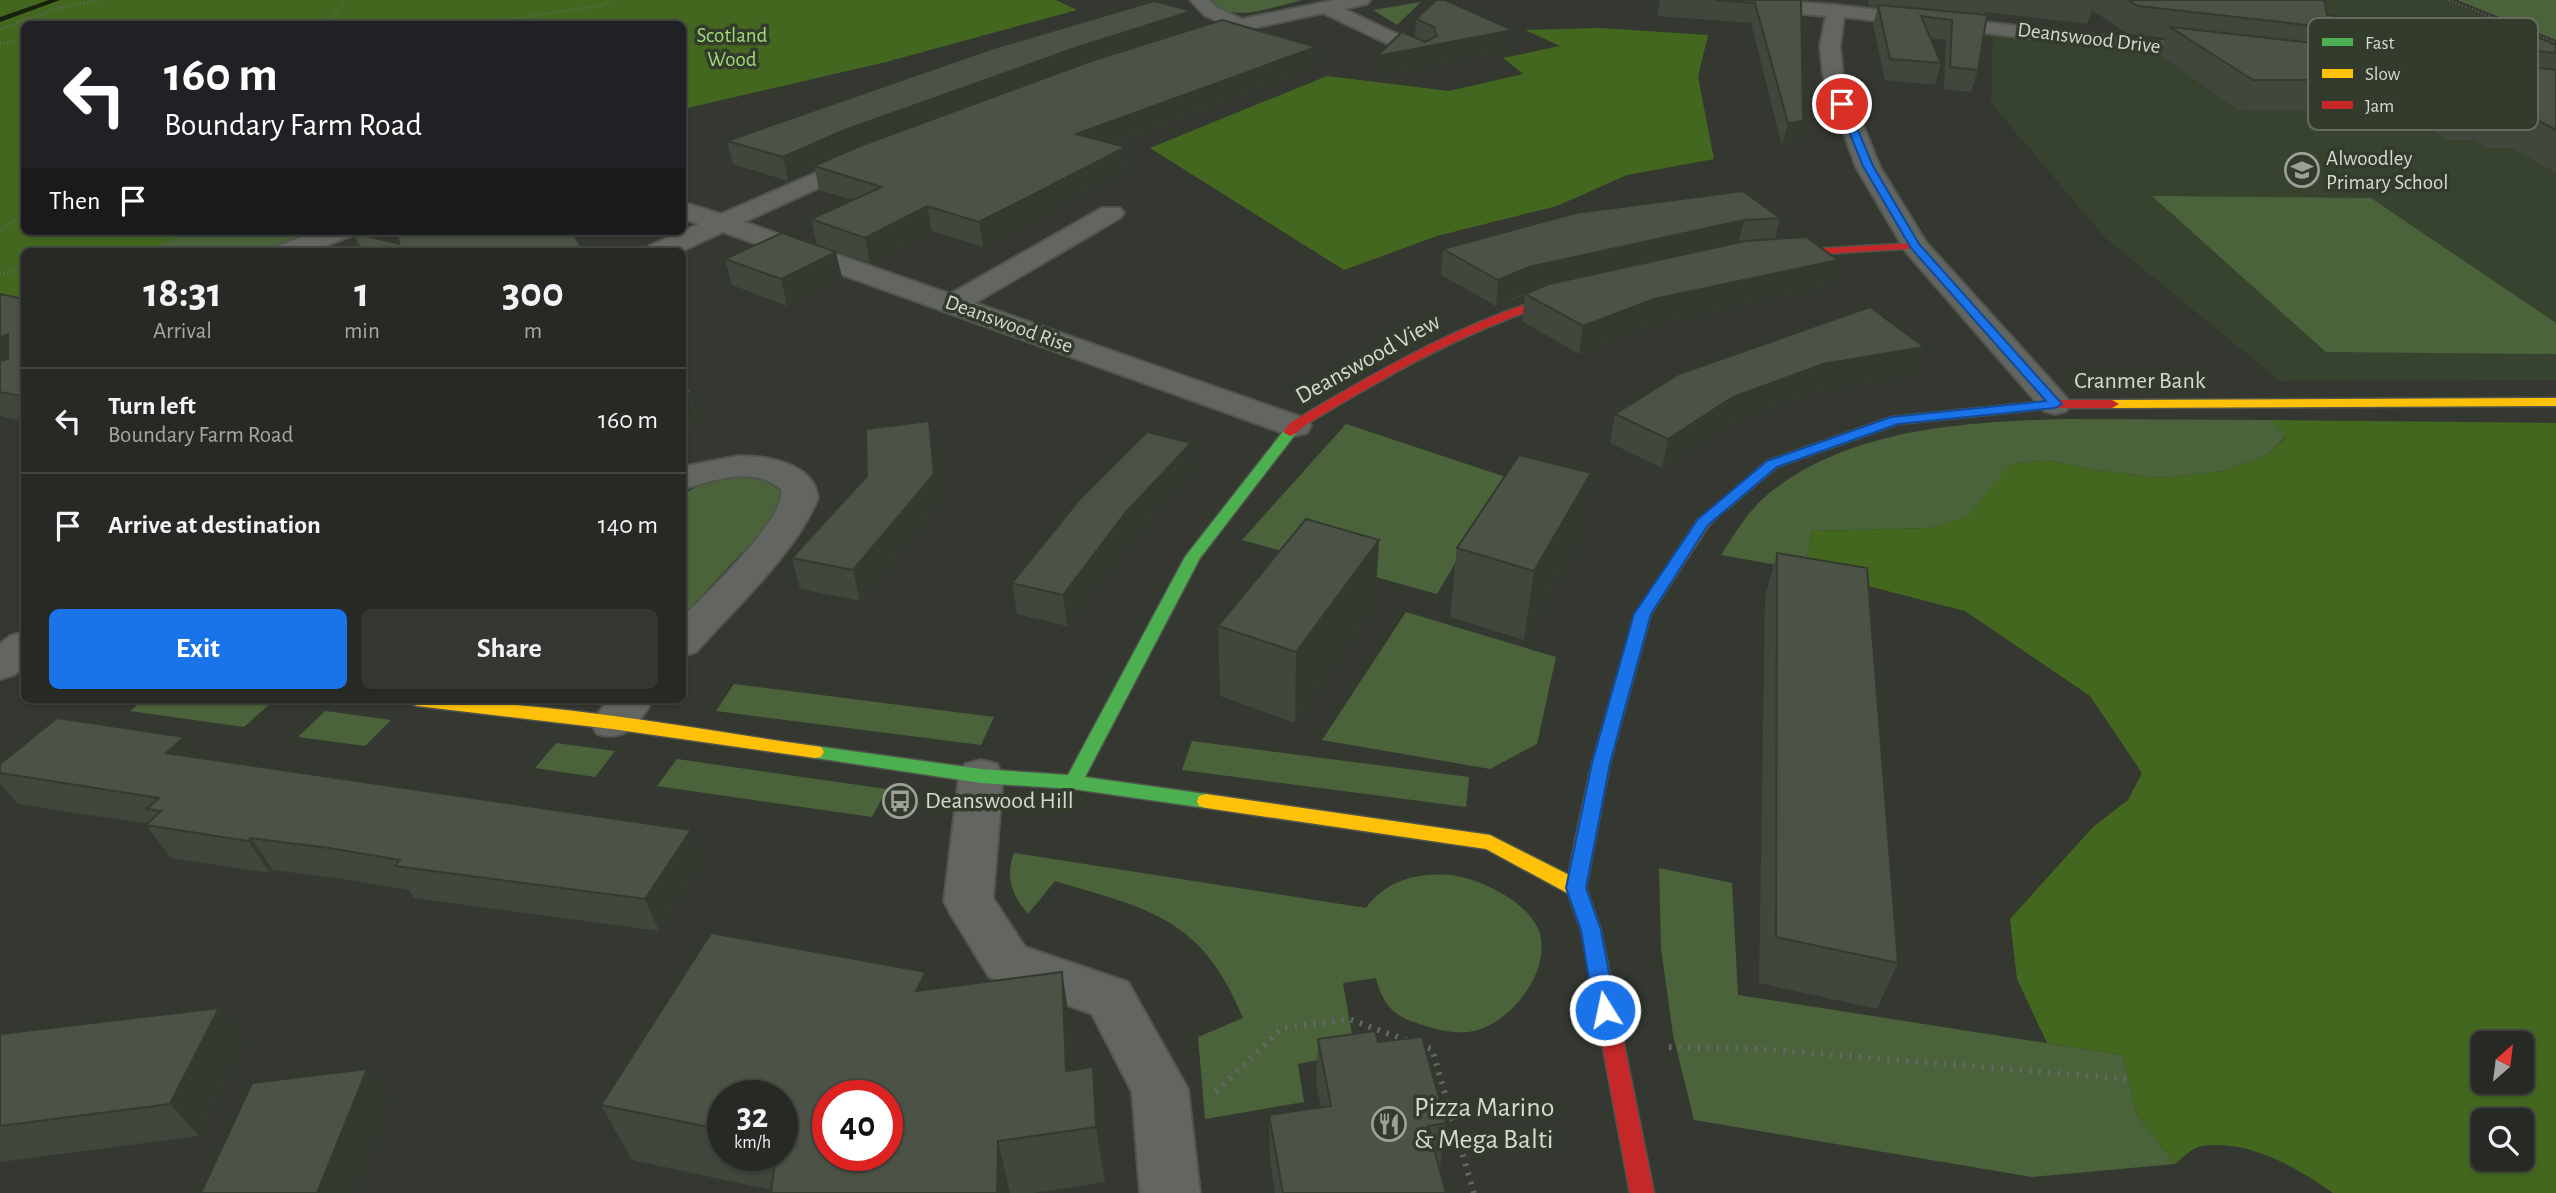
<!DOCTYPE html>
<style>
:root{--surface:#272a24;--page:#333631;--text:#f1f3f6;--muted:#a4a7a6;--line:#434641;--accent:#1a73e8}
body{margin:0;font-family:"Alegreya Sans",sans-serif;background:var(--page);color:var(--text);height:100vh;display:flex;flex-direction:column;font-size:26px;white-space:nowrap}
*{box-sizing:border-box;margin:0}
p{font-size:23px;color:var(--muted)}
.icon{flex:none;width:38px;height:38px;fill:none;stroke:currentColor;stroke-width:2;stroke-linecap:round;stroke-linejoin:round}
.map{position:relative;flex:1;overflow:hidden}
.side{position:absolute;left:21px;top:248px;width:665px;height:455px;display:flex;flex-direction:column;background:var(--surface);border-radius:10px;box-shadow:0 2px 5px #0004,0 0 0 2px var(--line)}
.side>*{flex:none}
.guide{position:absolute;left:21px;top:21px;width:665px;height:214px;border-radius:10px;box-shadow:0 2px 5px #0004,0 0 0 2px var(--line);background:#202124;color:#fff;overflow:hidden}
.needle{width:46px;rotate:28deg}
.buttons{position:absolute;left:2471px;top:1031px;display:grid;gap:14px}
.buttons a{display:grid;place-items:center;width:63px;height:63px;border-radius:10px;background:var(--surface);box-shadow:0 2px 5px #0004,0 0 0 2px var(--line);font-size:35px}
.speed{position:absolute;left:707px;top:1080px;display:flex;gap:14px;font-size:35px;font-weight:700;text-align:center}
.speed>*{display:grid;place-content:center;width:91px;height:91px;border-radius:50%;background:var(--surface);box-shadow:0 2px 5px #0004,0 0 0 2px var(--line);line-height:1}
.speed small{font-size:18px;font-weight:400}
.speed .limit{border:10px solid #d22;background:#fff;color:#111}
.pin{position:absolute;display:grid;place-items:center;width:60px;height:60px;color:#fff;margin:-30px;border:4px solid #fff;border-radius:50%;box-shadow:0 2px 7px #0007}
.me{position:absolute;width:77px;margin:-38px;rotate:350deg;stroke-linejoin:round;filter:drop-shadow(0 0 5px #0008)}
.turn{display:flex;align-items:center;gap:24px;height:147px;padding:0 28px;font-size:32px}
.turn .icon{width:91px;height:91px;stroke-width:2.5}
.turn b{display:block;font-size:49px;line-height:60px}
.then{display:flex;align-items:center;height:66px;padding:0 28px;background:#0003;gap:14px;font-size:26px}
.eta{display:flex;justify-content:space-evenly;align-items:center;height:119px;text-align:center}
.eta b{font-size:42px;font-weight:600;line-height:49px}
.cta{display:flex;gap:14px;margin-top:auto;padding:14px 28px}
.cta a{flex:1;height:80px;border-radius:10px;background:var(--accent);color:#fff;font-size:28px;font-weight:600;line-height:80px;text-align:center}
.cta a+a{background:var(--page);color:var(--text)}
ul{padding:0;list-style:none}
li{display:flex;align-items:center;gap:21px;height:105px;padding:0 28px;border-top:2px solid var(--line)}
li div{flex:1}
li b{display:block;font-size:26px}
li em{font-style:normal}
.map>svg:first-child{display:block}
.built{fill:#37422f}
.green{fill:#4b633a}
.forest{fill:#446720;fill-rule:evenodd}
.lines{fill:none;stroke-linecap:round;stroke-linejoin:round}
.stream{fill:#15210a;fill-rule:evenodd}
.street-casing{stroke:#50544d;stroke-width:4}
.fast-casing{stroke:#50544d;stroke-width:3}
.slow-casing{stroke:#50544d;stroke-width:3}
.jam-casing{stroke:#50544d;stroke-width:3}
.path-far1{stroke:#646761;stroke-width:2.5;stroke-dasharray:1 2.5;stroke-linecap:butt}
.path{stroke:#646761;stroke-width:6;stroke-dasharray:2.5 7;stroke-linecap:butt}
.street{fill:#626560;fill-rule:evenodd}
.fast{fill:#4caf50;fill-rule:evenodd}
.slow{fill:#ffc107;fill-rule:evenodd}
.jam{fill:#c62828;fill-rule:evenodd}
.wall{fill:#41473c;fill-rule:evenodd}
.shaded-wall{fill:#353a31}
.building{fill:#4c5346;stroke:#353a31;stroke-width:2;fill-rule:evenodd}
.route{fill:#1a73e8;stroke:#114b97;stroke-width:2}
.labels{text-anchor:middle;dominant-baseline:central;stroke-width:7;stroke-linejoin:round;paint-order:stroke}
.far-park-label{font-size:21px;fill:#a1da71;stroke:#333b2d}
.far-street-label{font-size:21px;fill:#d5dad1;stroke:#333b2d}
.far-poi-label{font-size:21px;fill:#d5dad1;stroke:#333b2d;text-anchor:start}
.street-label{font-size:24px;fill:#d5dad1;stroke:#333b2d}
.poi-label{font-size:24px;fill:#d5dad1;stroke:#333b2d;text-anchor:start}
.near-poi-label{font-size:28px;fill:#d5dad1;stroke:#333b2d;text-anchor:start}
.key{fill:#333b2d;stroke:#646b5e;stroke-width:2}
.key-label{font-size:19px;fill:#d5dad1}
</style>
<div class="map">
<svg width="2556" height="1193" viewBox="0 0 2556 1193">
<rect width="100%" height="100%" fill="#343830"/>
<!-- built -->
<g class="built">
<polygon points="2084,0 2448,0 2556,45 2556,51"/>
<polygon points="1993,27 2556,93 2556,380 2280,381 2104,237 1991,103"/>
</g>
<!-- green -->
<g class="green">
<path d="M1212 0H1302C1279 5 1227 26 1212 0Z"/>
<polygon points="2457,0 2556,0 2556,40"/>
<polygon points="1421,2 1397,25 1373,10"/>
<polygon points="2152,196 2371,198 2556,323 2556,354 2326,352"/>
<polygon points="191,231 315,231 260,252 143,252"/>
<path d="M2066 419 2272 420 2286 436 2266 456 2223 471 2160 478 2093 470 2048 460 2010 465 1969 516 1930 528 1812 531 1805 570 1721 555C1734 535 1748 511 1766 496 1847 428 1966 422 2066 419Z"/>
<polygon points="1346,424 1506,477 1437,594 1242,540"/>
<polygon points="734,475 766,481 780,491 777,511 763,530 683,616 683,494 706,482"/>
<polygon points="1406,612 1556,657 1537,744 1490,769 1322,740"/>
<polygon points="734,684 994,717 981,745 716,711"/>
<polygon points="143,700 246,700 271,703 244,727 130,711"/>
<polygon points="325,711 391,720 365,746 298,737"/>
<polygon points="1192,741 1469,777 1466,807 1182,770"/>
<polygon points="556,743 615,751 595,777 535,768"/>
<polygon points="677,759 887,789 872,817 657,786"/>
<path d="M1014 853 1366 908C1385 881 1417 872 1450 875 1480 878 1531 903 1540 934 1550 972 1513 1019 1478 1030 1461 1035 1442 1031 1426 1026 1396 1018 1383 1007 1376 978L1343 983 1355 1052 1298 1064 1304 1102 1205 1119 1198 1037 1243 1018C1201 917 1151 910 1055 881L1028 914C1012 896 1005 876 1014 853Z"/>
<polygon points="1659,868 1732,883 1738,995 2123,1055 2136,1113 2175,1164 2032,1177 1694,1120 1673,1035 1661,948"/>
</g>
<!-- forest -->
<g class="forest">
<polygon points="0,0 1056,0 1077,10 886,62 683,109 682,24 24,24 24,231 191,231 143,252 24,252 24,303 0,314"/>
<polygon points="1600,28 1708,35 1698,77 1714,159 1627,175 1557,206 1437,236 1344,270 1150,148 1327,76 1449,91 1523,74 1503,58 1560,46 1525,30"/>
<path d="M2272 420 2556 423V1193H2333C2296 1167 2249 1139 2202 1146 2193 1147 2182 1158 2175 1164L2136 1113 2123 1055 2047 1043 2017 979 2010 919 2093 827 2128 800 2142 773 2090 696 1965 611 1805 570 1812 531 1930 528 1968 516 2009 465 2048 460 2093 470 2160 478 2223 471 2266 456 2286 437ZM2483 1043H2522V1082H2483ZM2483 1120H2522V1158H2483Z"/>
</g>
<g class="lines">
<!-- stream -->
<polygon class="stream" points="49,0 60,0 0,22 0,17"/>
<!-- street casing -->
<g class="street-casing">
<g id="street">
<polygon points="1190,0 1209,0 1216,7 1242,19 1335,0 1370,0 1367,4 1344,9 1431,50 1434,54 1424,60 1417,58 1323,13 1245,30 1190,48 1180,42 1183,38 1223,24 1204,15"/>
<polygon points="1695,0 1769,0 1836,5 2220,49 2223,53 2213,59 1844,17 1840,46 1843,75 1880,167 1926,242 2066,397 2071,404 2066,411 2055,414 2044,411 1906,252 1856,167 1823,75 1820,46 1826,16 1704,5"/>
<polygon points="864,152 872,154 876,159 872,164 744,222 950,294 1102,208 1120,208 1124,213 1120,218 975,303 1307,419 1311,426 1307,433 1295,436 1283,433 723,232 680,252 645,252 649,246 699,224 682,218 682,202 721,214"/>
<polygon points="318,231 355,231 351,236 310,252 273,252 277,246"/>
<path d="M738 456C766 456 814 462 818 498 796 553 735 608 696 652L682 656V618C704 596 788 517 781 489 751 465 715 481 682 489V467Z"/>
<polygon points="24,632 24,666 14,675 0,679 0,644 10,636"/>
<path d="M608 700H653C638 724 627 742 597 734L591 723Z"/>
<polygon points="981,760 997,764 1003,776 993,898 1025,947 1128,982 1188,1089 1200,1193 1140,1193 1132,1092 1092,1014 989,977 951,915 944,901 959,776 965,764"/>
</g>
</g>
<!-- fast casing -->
<g class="fast-casing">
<polygon id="fast" points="1290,428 1297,432 1200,558 1085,777 1206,794 1213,796 1215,801 1213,806 1206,808 1073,789 981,783 809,757 806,752 809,747 815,746 981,769 1068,775 1185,557 1285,429"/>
</g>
<!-- slow casing -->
<g class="slow-casing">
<g id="slow">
<polygon points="2556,398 2556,406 2112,408 2105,404 2112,400"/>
<polygon points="1721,503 1728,507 1709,525 1651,614 1610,763 1596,836 1593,841 1586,843 1579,841 1576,836 1592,763 1635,614 1698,519"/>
<path d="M408 700C544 700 681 727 815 746L821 747 824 752 821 757 815 758 612 729 417 706 411 704Z"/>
<polygon points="1206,794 1490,835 1583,882 1586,888 1583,894 1576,896 1569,894 1486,849 1206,808 1199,806 1197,801 1199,796"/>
</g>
</g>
<!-- jam casing -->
<g class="jam-casing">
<g id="jam">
<polygon points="1915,243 1919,244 1919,248 1774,257 1769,254 1774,251"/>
<path d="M1574 290 1578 291V295C1506 316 1441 346 1377 383 1353 396 1330 410 1307 424 1301 428 1297 434 1290 436L1283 432 1290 423C1381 369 1471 316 1574 290Z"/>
<polygon points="2055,400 2112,400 2119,404 2112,408 2055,408 1898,424 1777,467 1726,510 1716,510 1714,507 1767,461 1891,417"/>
<polygon points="1586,829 1593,831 1596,836 1586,888 1601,930 1654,1193 1630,1193 1581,930 1566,888 1576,836 1579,831"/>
</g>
</g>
<!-- path-far1 -->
<g class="path-far1">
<polyline points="2449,0 2556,43"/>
<polyline points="320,24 330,19 345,0"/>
<polyline points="480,24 604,5 612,0"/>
<polyline points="0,29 58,8 101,0"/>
<polyline points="0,44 24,40"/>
<polyline points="0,230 24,214"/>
<polyline points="0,274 24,270"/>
</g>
<!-- path -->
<g class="path">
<polyline points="1419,1045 1432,1049 1474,1193"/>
<polyline points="1669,1047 1762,1049 2129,1079"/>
<polyline points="1216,1092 1282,1028 1349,1019 1408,1041"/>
</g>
<!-- street -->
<use href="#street" class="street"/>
<!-- fast -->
<use href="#fast" class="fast"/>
<!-- slow -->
<use href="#slow" class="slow"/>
<!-- jam -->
<use href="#jam" class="jam"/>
</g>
<!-- wall -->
<g class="wall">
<polygon points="1660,0 1801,0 1803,121 1798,144 1782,146 1751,23 1657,16"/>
<polygon points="1868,0 2324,0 2327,15 2507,43 2556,45 2556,173 2512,148 2487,148 2474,140 2449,140 2424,126 2343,125 2320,111 2239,110 2159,55 2165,38 2128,34 2092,10 2087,24 1985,12 1978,70 1971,92 1944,89 1946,40 1931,38 1941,63 1935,85 1885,80 1873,24 1878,7 1869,6"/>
<polygon points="1416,19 1511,51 1376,77 1415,38"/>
<polygon points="1192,29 1315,68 1114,144 1126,147 1128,170 983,247 932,231 870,263 817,245 811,219 852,200 819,190 815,169 788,181 733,164 727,141"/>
<polygon points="1576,213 1780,218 1775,239 1838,260 1831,286 1649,326 1579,354 1522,321 1525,294 1529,293 1496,306 1441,275 1443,249"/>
<polygon points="351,232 399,244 585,252 360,252"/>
<polygon points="725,259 842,277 787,306 732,285"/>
<polygon points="0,294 24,299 24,421 0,416"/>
<polygon points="1915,375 1816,392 1726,426 1662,468 1610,443 1615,414"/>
<polygon points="935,450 940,503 860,601 800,589 792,558"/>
<polygon points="1193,472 1129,542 1067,626 1017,614 1012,583"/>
<polygon points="1579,540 1524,640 1450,617 1457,548"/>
<polygon points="1777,553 1898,963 1877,1009 1759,983 1765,597"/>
<polygon points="1375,608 1295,723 1220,696 1218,626"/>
<polygon points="199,758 703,862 659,931 414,898 409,890 350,880 273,870 270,873 171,858 146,825 148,824 18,804 0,783 0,764"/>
<path d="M930 989 1071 1029 1073 1070 1101 1122 1105 1182 1033 1193H771V1190L632 1160 601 1105ZM723 1096H782V1155H723Z"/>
<polygon points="0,1034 245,1039 199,1136 0,1162"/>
<polygon points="1318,1039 1378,1042 1446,1123 1440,1167 1439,1168 1446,1193 1275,1193 1270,1160 1269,1115 1321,1107 1316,1084"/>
</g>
<!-- shaded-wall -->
<g class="shaded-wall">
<polygon points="1192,11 1192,31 814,166 815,169 788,181 783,157 842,131 1075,48"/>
<polygon points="1513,30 1511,51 1376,77 1377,56"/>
<polygon points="1316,47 1315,68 1078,157 1076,134"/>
<polygon points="1803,121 1798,144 1782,146 1788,123"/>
<polygon points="1126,147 1128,170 983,247 979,222"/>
<polygon points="927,206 932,231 870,263 865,238"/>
<polygon points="1744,220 1738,245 1525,293 1496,306 1498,280 1529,267"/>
<polygon points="836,252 842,277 787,306 781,279"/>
<polygon points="1838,260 1831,286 1649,326 1579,354 1583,326 1654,299"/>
<polygon points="8,334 24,360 0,371 0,337"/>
<polygon points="1924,347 1915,375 1816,392 1726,426 1662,468 1668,439 1733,397 1823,364"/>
<polygon points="691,392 700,420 682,434 682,398"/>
<polygon points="929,421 935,450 940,503 860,601 853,570"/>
<polygon points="1191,443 1193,472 1129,542 1067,626 1063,595 1126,512"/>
<polygon points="1591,473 1579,540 1524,640 1534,571"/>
<polygon points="1379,540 1375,608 1295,723 1296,652"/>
<polygon points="184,737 207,768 166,753"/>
<polygon points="691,830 703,862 659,931 645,899"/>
<polygon points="251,838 273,870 270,873 248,841"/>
<polygon points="926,972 941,1029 916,991"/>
<polygon points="1062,972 1071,1029 1076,1127 1066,1071"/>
<polygon points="219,1008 245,1039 199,1136 170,1104"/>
<polygon points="1093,1067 1101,1122 1105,1182 1096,1127"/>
<polygon points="367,1069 390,1100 355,1193 317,1193"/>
<polygon points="998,1141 1010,1193 997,1193"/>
</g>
<!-- building -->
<g class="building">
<polygon points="1436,0 1445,0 1513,30 1377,56 1402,32 1425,42 1437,36 1434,27 1416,19"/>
<polygon points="1715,0 1801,0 1803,121 1788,123 1755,3"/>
<polygon points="2128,0 2324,0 2327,15 2502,35 2507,43 2537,37 2556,45 2556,53 2138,6"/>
<polygon points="1154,1 1192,11 1075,48 842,131 783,157 727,141 991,49"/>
<polygon points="1878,5 1987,15 1978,70 1950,67 1952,20 1921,16 1941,63 1890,59"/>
<polygon points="1222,20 1316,47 1076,134 1126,147 979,222 927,206 865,238 811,219 882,187 814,166 860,146 1091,61"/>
<polygon points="2170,27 2556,70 2556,130 2530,116 2505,116 2492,109 2466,109 2440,95 2358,94 2334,80 2253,80"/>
<polygon points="1743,191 1780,218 1744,220 1529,267 1498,280 1443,249 1576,213"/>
<polygon points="397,231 571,231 585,252 363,252 351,232 399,244"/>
<polygon points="782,233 836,252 781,279 725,259"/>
<polygon points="1806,237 1838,260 1654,299 1583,326 1525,294 1549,284 1745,241"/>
<polygon points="0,294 24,299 24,394 21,396 0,392 0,361 8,359 8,334 0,337"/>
<polygon points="1870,307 1924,347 1823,364 1733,397 1668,439 1615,414 1679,374"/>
<polygon points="686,382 691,392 682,398 682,383"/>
<polygon points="929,421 934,474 853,570 792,558 867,476 866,429"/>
<polygon points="1147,432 1191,443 1126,512 1063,595 1012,583 1079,500"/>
<polygon points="1519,455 1591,473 1534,571 1457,548"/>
<polygon points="1306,519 1379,540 1296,652 1218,626"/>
<polygon points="1777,553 1867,568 1898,963 1776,937"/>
<polygon points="57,718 184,737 166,753 691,830 645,899 395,866 400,860 329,848 251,838 248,841 146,825 161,811 147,809 159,798 0,773 0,764"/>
<path d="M711 933 926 972 916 991 1062 972 1066 1071 1093 1067 1096 1127 998 1141 997 1193H771L776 1155H782V1096H723V1130L601 1105ZM828 1096H887V1155H828Z"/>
<polygon points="219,1008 170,1104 0,1126 0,1034"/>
<polygon points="1375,1031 1378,1042 1422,1037 1446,1123 1428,1126 1446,1193 1283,1193 1269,1115 1331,1106 1318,1039"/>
<polygon points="367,1069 317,1193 201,1193 252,1083"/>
</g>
<!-- route -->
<polygon class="route" points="1842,102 1847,104 1873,166 1919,244 2062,404 2055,408 1898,424 1777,467 1708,525 1651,614 1610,763 1586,888 1601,930 1616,1010 1613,1017 1605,1020 1597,1017 1594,1010 1581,930 1566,888 1592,763 1634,614 1698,519 1767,461 1891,417 2046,401 1911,248 1863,166 1838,104"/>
<!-- icons -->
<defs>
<g id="school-ring" transform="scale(1.75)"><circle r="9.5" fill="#333b2d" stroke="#9da199" stroke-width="1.5"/><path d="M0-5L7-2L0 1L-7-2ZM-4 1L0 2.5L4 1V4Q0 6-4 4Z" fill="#9da199"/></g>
<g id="bus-ring" transform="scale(1.75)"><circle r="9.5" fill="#333b2d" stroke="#9da199" stroke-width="1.5"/><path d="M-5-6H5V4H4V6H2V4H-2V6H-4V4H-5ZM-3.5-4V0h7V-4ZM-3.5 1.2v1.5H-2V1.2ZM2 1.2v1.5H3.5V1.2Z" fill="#9da199"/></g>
<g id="restaurant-ring" transform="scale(1.75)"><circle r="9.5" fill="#333b2d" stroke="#9da199" stroke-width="1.5"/><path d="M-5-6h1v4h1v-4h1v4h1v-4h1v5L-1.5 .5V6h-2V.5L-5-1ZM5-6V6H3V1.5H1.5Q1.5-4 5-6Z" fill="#9da199"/></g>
</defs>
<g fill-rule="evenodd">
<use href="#school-ring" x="2302" y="170"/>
<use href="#bus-ring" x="900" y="801"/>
<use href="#restaurant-ring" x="1389" y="1124"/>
</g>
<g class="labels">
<!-- far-park labels -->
<g class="far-park-label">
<text x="732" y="35">Scotland<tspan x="732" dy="24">Wood</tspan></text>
</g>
<!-- far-street labels -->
<g class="far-street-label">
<text transform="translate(2089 38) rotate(7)">Deanswood Drive</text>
<text transform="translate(1009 324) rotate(20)">Deanswood Rise</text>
</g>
<!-- far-poi labels -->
<g class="far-poi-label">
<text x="2326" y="158">Alwoodley<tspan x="2326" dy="24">Primary School</tspan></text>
</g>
<!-- street labels -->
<g class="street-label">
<text transform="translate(1368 359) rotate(-29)">Deanswood View</text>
<text x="2140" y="381">Cranmer Bank</text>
</g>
<!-- poi labels -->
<g class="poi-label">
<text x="925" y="801">Deanswood Hill</text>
</g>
<!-- near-poi labels -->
<g class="near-poi-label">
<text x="1414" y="1108">Pizza Marino<tspan x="1414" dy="32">&amp; Mega Balti</tspan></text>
</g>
</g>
<!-- legend -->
<rect x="2308" y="18" width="230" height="112" rx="10" class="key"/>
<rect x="2322" y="38" width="31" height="8" fill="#4caf50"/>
<rect x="2322" y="69" width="31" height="9" fill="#ffc107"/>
<rect x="2322" y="101" width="31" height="8" fill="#c62828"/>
<g class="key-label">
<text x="2365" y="49">Fast</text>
<text x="2365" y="80">Slow</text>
<text x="2365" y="112">Jam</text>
</g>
</svg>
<div class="buttons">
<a><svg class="needle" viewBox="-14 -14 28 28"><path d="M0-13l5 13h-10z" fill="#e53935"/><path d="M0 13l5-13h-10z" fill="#a4a7a6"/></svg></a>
<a><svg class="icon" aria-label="search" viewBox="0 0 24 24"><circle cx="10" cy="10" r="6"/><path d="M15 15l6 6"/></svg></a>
</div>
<div class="speed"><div>32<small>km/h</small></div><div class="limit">40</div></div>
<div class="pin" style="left:1842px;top:104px;background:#d93025"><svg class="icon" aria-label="arrive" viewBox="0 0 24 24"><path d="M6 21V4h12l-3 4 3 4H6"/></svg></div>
<svg class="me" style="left:1605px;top:1010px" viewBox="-20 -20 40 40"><circle r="17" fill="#1a73e8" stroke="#fff" stroke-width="3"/><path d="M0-11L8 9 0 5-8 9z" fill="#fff"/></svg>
<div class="guide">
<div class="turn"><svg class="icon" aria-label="left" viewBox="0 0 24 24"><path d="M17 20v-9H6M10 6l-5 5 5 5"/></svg><div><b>160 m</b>Boundary Farm Road</div></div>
<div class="then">Then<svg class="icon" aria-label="arrive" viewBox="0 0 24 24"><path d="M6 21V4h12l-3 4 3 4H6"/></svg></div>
</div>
<section class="side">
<div class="eta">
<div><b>18:31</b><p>Arrival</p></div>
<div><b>1</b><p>min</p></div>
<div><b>300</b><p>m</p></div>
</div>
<ul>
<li><svg class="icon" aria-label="left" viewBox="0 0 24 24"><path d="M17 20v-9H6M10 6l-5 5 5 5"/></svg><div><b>Turn left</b><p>Boundary Farm Road</p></div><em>160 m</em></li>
<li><svg class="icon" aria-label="arrive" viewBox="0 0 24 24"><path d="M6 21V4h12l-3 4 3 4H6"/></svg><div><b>Arrive at destination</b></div><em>140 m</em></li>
</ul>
<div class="cta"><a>Exit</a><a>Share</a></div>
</section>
</div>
